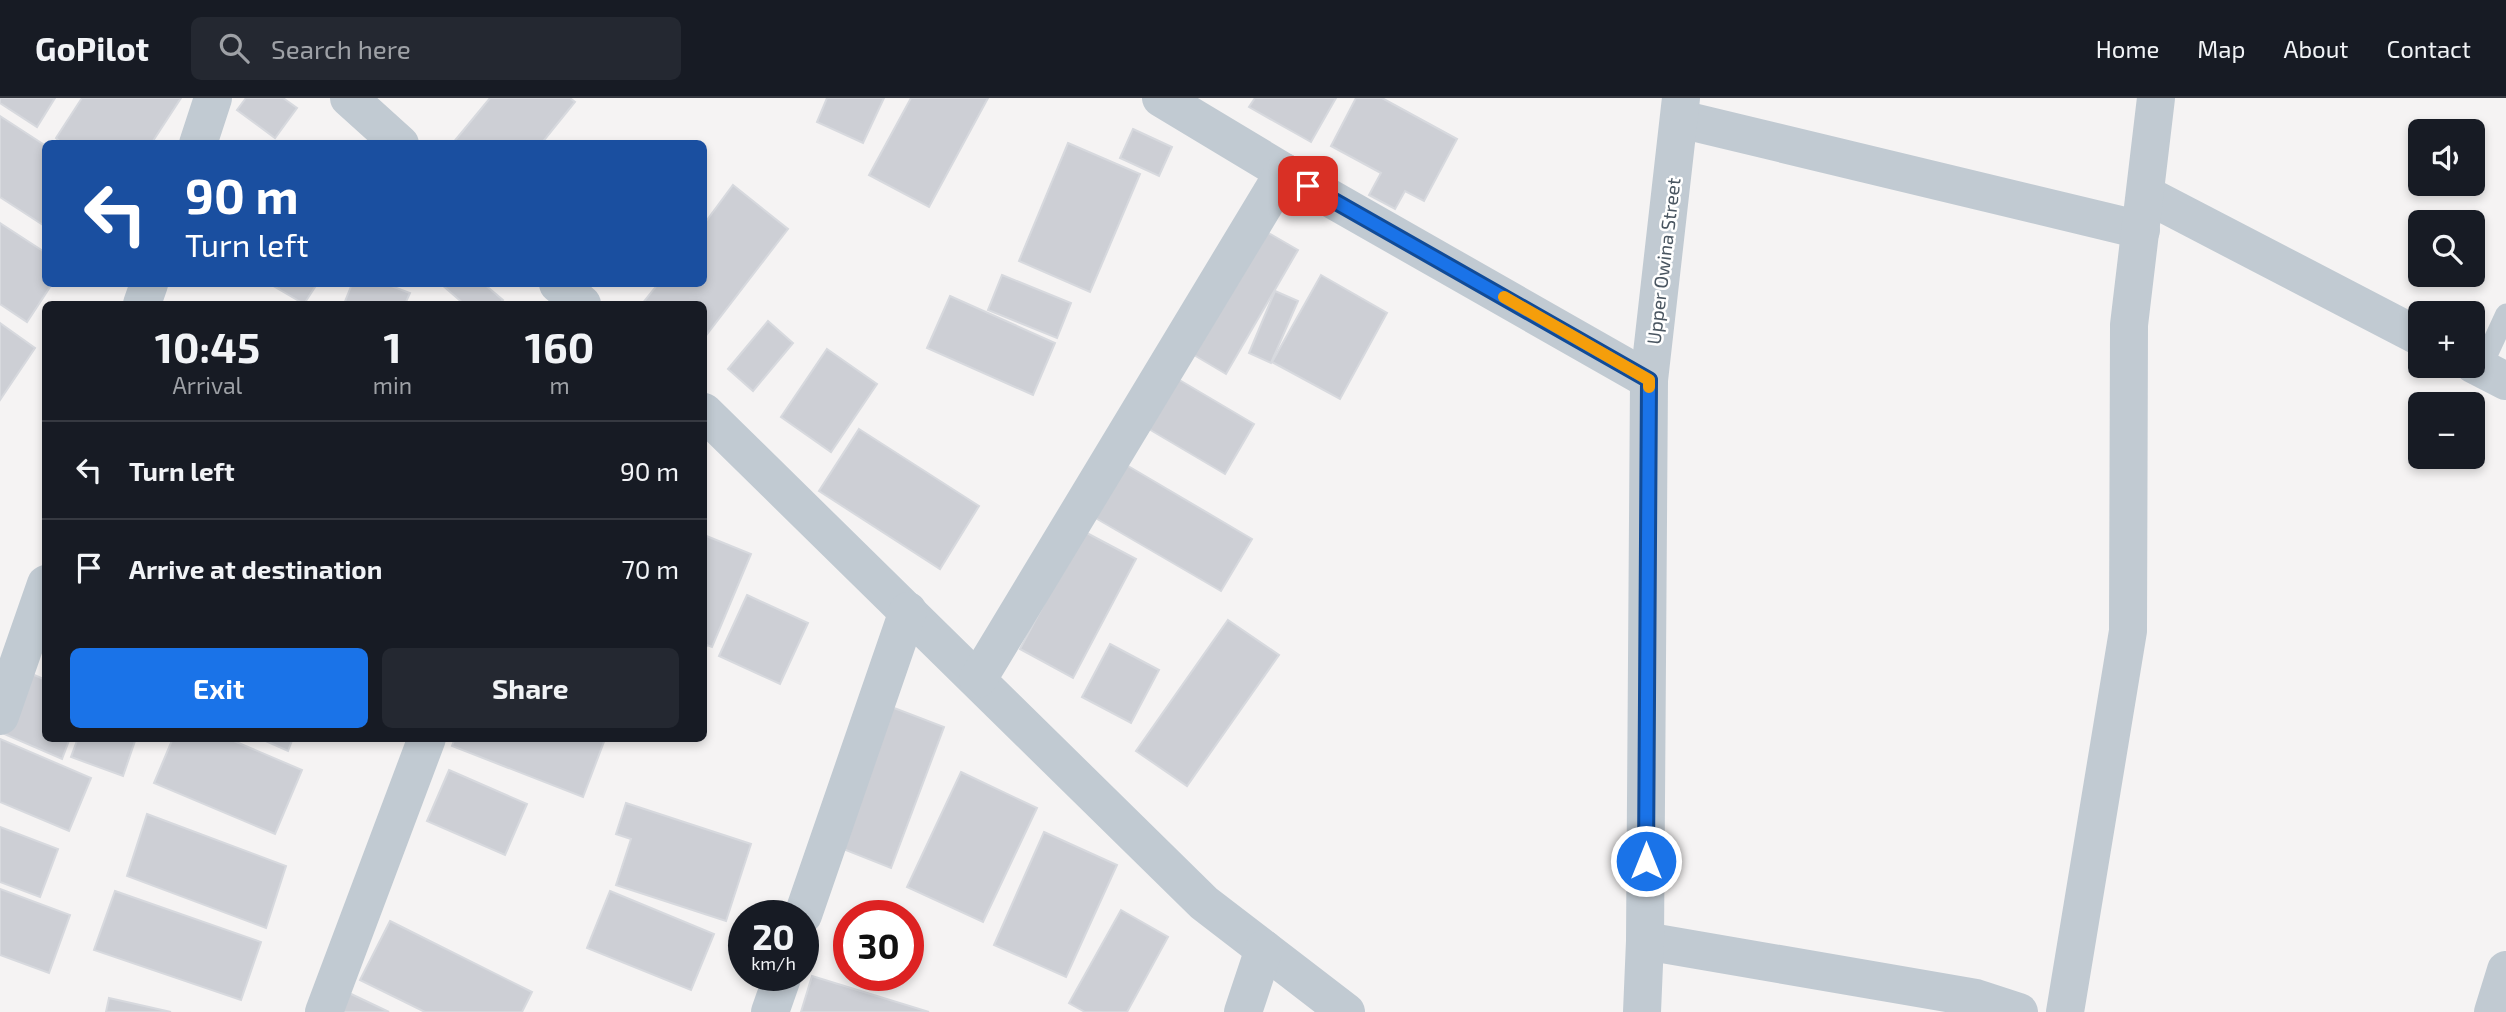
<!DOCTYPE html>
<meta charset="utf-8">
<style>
:root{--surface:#171b24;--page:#242831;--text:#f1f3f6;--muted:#9ea1a6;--line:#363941;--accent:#1a73e8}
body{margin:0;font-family:"Exo 2",sans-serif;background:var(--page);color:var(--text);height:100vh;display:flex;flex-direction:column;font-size:26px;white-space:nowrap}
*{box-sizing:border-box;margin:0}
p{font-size:23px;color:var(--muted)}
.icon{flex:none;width:38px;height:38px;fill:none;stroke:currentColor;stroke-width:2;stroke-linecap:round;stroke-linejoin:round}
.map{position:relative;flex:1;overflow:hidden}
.details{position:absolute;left:42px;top:203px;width:665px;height:441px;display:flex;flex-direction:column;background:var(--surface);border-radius:10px;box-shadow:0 4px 10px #0003}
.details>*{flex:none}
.banner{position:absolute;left:42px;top:42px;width:665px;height:147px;border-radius:10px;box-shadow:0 4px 10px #0003;background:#1a4fa0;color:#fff;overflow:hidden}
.fabs{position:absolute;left:2408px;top:21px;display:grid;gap:14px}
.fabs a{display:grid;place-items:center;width:77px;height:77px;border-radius:10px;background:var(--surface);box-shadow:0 4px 10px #0003;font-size:35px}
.speed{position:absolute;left:728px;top:802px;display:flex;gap:14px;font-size:35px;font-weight:700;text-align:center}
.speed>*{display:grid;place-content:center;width:91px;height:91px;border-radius:50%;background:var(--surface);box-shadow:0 4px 10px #0003;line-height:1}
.speed small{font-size:18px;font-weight:400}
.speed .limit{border:10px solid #d22;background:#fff;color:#111}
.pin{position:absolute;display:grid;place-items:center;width:60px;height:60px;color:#fff;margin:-30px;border-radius:14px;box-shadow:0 4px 10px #0006}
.me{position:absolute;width:77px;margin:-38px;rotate:0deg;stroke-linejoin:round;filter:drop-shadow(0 0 5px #0008)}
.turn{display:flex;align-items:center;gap:24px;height:147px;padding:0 28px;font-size:32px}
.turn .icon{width:91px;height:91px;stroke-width:2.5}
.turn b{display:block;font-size:49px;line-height:60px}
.eta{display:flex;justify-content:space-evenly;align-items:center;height:119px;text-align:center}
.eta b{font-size:42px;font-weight:700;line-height:49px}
.action{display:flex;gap:14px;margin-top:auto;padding:14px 28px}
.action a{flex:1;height:80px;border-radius:10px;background:var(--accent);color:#fff;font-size:28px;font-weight:700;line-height:80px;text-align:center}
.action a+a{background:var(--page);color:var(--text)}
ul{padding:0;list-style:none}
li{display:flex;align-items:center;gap:21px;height:98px;padding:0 28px;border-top:2px solid var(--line)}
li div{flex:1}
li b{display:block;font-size:26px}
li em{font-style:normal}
header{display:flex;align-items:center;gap:42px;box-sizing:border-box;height:98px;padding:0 35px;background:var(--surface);border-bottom:2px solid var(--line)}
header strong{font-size:33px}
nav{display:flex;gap:38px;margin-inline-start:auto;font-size:24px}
.search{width:490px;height:63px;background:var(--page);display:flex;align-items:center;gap:18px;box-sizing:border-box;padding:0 24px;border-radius:10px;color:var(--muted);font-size:26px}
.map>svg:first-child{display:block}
.building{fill:#cdcfd5;stroke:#d7d9de;stroke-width:2}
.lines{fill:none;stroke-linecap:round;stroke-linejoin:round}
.lane{stroke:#c1cad2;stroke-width:21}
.street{stroke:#c1cad2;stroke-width:38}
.route-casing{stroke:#114b97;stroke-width:18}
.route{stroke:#1a73e8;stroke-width:12}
.slow{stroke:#f59e0b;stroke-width:12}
.labels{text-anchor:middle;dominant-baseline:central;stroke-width:5;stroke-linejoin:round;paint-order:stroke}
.street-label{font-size:19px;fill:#4a5661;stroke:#fff}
</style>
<header>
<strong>GoPilot</strong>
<div class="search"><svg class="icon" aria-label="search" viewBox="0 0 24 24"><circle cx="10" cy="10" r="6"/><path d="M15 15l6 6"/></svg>Search here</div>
<nav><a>Home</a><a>Map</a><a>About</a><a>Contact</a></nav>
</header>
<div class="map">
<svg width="2506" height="914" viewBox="0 0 2506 914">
<rect width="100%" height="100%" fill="#f5f3f3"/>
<!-- building -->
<g class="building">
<polygon points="0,0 55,0 37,29 0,5"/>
<polygon points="82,0 181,0 151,46 63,46 56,40"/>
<polygon points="246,0 283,0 297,10 275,40 237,12"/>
<polygon points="490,0 570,0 575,4 541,46 452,46"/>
<polygon points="827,0 884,0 863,45 817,24"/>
<polygon points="911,0 988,0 929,109 869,77"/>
<polygon points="1255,0 1336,0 1311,44 1249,9"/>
<polygon points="1356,0 1382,0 1457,41 1424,103 1405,93 1395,111 1369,97 1381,75 1331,48"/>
<polygon points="0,18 46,48 46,129 0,99"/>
<polygon points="1133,31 1172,49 1159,78 1120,60"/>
<polygon points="1068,45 1140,76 1090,194 1019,163"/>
<polygon points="733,87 788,131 704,240 704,206 642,206 658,186 704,186 704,126"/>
<polygon points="1244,121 1298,152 1226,276 1172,244"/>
<polygon points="0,125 46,155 46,186 52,186 27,224 0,206"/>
<polygon points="1002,177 1071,205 1057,240 988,212"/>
<polygon points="1321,177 1387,215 1340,301 1272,264"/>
<polygon points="270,186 317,186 304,206"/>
<polygon points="352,186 386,186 410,195 405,206 344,206"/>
<polygon points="441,186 484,186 503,202 499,206 464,206"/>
<polygon points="1275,193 1298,203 1271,265 1249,255"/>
<polygon points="950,198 1055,245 1033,297 927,250"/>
<polygon points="768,223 793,245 753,293 728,271"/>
<polygon points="0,225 35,250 0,302"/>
<polygon points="827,251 877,286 831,354 781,319"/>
<polygon points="1171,277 1254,326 1225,376 1142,327"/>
<polygon points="859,331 979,408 940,471 819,393"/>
<polygon points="1123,365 1252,441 1221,493 1092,418"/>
<polygon points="1083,433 1136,461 1073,580 1020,551"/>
<polygon points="704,437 751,456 712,549 707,547 704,555"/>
<polygon points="747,497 808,525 780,586 719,558"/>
<polygon points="1228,522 1279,557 1187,688 1136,653"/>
<polygon points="1110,546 1159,572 1131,625 1082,599"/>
<polygon points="27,574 46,582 46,640 70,640 62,661 2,635"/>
<polygon points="881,605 944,629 891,770 828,745"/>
<polygon points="78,640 136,640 123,678 71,659"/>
<polygon points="173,640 227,640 302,672 275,736 154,685"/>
<polygon points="259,640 293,640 288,653"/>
<polygon points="455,640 603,640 605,641 583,699 452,648"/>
<polygon points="0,641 91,680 69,733 0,704"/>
<polygon points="449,672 527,706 505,757 427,723"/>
<polygon points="961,674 1037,710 983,824 907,789"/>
<polygon points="626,705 751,746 726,823 616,787 631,741 616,736"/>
<polygon points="147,716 286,768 266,830 127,778"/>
<polygon points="0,729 58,751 40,799 0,784"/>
<polygon points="1044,734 1117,767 1066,879 994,847"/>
<polygon points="0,791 70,817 49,875 0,857"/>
<polygon points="115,793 261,844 241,902 94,852"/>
<polygon points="610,793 714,836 691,892 587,850"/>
<polygon points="1121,812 1168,839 1127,914 1085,914 1069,905"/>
<polygon points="390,823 532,894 522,914 425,914 360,882"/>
<polygon points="812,878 929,914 801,914"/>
<polygon points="349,895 389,914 340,914"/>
<polygon points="109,900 171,914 106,914"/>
</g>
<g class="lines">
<!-- lane -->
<polyline class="lane" points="2481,270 2506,216"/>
<!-- street -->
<g class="street">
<polyline points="349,0 400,46"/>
<polyline points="1161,0 1284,74 1649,282"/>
<polyline points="1680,21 2141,132"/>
<polyline points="198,46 213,0"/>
<polyline points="2145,96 2420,239"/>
<polyline points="558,186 582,206"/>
<polyline points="142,206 149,186"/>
<polyline points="2473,266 2506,283"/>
<polyline points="704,314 1204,805 1346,914"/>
<polyline points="978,581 1284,74"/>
<polyline points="0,618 46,486"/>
<polyline points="803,817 908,513"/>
<polyline points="1645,843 1976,900 2019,914"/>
<polyline points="324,914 427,640"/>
<polyline points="770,914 783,877"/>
<polyline points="1243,914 1264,851"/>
<polyline points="1642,914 1645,843 1649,282 1681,0"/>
<polyline points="2065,914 2128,533 2129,227 2156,0"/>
<polyline points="2493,914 2506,872"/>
</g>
</g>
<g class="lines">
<!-- route casing -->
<g class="route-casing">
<polyline id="route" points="1308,88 1649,282 1646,763"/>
</g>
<!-- route -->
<use href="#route" class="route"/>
<!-- slow -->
<polyline class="slow" points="1504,199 1649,282 1649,289"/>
</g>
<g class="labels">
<!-- street labels -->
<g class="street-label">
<text transform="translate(1663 163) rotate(-83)">Upper Owina Street</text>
</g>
</g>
</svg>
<div class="fabs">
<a><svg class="icon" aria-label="sound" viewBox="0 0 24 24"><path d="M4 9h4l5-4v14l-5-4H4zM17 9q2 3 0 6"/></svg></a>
<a><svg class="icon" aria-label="search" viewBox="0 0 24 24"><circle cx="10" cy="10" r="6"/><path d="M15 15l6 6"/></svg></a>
<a>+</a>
<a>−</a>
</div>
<div class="speed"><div>20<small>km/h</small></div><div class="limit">30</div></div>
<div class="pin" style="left:1308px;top:88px;background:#d93025"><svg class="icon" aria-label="arrive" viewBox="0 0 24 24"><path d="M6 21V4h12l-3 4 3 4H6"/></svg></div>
<svg class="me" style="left:1646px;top:763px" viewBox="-20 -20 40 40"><circle r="17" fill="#1a73e8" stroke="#fff" stroke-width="3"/><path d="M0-11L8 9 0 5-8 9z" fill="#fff"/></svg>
<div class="banner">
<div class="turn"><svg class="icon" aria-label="left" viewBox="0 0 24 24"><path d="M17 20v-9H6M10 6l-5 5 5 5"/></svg><div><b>90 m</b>Turn left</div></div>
</div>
<section class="details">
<div class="eta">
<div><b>10:45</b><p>Arrival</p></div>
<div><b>1</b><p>min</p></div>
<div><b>160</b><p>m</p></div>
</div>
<ul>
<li><svg class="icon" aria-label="left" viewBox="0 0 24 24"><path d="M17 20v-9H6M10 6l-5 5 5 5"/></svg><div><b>Turn left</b></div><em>90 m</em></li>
<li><svg class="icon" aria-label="arrive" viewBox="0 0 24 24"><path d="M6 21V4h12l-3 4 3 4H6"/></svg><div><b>Arrive at destination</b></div><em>70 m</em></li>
</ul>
<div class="action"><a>Exit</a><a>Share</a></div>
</section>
</div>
